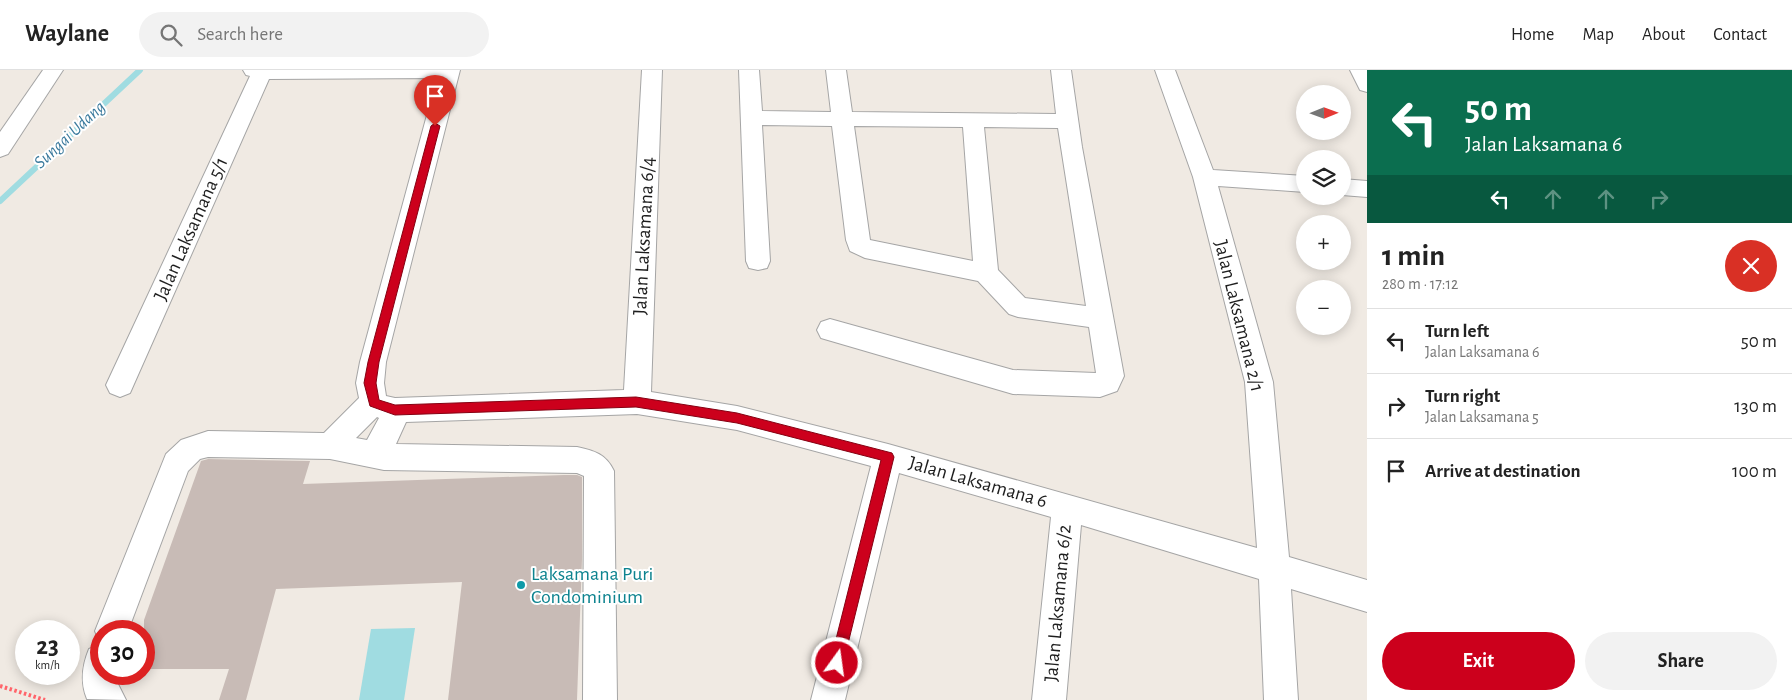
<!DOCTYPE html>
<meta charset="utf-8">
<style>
:root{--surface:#fff;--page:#f2f2f2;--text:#222;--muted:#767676;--line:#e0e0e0;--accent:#cc001c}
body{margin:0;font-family:"Alegreya Sans",sans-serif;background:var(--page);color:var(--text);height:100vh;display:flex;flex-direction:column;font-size:19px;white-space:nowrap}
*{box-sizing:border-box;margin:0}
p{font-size:16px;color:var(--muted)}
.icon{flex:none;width:28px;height:28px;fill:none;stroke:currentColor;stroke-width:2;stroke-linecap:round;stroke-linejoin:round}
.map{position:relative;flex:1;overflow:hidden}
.sheet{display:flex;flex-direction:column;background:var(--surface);width:425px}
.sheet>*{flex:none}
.top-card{background:#0b6e4f;color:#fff;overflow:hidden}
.needle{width:32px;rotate:89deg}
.controls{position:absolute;left:1296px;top:15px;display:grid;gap:10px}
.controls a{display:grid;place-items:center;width:55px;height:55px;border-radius:50%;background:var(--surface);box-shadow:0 2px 12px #0003;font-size:25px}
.speed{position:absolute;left:15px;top:550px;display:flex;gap:10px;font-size:25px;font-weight:700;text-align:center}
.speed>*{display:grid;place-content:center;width:65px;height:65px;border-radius:50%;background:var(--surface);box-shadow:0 2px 12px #0003;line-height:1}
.speed small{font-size:12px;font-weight:400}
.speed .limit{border:8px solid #d22;background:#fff;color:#111}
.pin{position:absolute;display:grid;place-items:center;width:42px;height:42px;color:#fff;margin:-51px -21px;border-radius:50% 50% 50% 0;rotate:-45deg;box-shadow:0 0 5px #0007}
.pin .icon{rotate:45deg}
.me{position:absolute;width:55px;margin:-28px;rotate:14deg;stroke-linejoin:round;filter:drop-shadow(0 0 4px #0008)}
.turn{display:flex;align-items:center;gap:18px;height:105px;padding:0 15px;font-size:22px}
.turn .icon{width:65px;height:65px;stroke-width:2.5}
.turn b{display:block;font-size:35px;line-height:42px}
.lanes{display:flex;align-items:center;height:48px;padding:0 15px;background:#0003;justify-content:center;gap:25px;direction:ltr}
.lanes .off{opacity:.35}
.round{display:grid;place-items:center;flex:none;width:52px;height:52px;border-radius:26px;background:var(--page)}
.headline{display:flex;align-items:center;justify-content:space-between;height:85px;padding:0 15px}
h1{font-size:30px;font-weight:700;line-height:38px}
.action{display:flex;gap:10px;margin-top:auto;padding:10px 15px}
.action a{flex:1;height:58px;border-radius:30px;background:var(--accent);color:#fff;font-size:20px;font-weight:700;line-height:58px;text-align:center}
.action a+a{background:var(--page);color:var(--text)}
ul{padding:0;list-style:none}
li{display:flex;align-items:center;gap:15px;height:65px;padding:0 15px;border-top:1px solid var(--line)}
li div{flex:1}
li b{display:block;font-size:19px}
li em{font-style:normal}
header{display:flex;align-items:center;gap:30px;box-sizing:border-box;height:70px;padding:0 25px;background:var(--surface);border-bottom:1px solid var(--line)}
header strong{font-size:24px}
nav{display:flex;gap:28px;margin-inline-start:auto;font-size:18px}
.search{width:350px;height:45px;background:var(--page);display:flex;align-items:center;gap:12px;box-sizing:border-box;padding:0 18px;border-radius:28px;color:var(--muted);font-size:19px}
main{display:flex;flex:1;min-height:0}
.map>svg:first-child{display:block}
.water{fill:#a0dce1}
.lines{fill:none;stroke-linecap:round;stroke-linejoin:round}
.stream{stroke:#a0dce1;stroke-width:6}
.building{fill:#c8bbb6}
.minor-casing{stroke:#a5a5a5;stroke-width:2}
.path{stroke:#ff656b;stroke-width:4;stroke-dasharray:2.5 2.5;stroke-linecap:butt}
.minor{fill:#fff;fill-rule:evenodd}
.route{fill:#cc001c;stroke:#850012}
.culture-dot{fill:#0f9aa8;stroke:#fff;stroke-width:2}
.labels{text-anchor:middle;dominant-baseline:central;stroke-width:4;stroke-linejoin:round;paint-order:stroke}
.far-water-label{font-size:18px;font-style:italic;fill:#3b7a9d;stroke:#fff}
.street-label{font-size:20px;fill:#1e1e1e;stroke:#fff}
.culture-label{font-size:20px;fill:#0d838f;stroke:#fff;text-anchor:start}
</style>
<header>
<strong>Waylane</strong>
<div class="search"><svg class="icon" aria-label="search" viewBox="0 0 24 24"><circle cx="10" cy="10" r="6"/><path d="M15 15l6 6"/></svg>Search here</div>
<nav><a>Home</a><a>Map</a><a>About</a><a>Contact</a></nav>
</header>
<main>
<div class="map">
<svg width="1367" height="630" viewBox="0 0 1367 630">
<rect width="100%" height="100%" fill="#f0eae3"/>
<!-- water -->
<polygon class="water" points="415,558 404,630 359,630 371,559"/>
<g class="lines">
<!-- stream -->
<polyline class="stream" points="0,131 140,0"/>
</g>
<!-- building -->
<polygon class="building" points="208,389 310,391 303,414 564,405 577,405 582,407 582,489 577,630 448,630 462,512 276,519 246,630 219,630 229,599 144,599 144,550 201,391"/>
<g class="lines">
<!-- minor casing -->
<g class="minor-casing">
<g id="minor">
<polygon points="43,0 63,0 8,84 0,87 0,62"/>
<path d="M243 0H460L386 292 384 313 386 326 395 328 624 320 642 0H662L651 322 737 336 888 374 1257 478 1245 312 1193 107 1155 0H1175L1213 100 1305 106V122L1218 116 1273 312 1289 487 1367 510V542L1291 519 1298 630H1264L1259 509 1081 455 1066 630H1032L1051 447 899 403 845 630H811L871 396 737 360 637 344 406 352 396 374 577 377C595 381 606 384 614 401L617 630H583L584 406 577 403 384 400 330 389 208 387 200 389 188 401 128 561H101L100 573 95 561 166 384 181 370 208 361 324 363 359 328 356 313 360 292 437 8 269 9 130 323 120 327 110 323 106 315 250 6 246 5ZM377 347 379 348 367 370 356 368Z"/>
<path d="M739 0H759L762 41 831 42 826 0H846L852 42 1056 44 1051 0H1071L1082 77 1124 306 1117 321 1100 327 1013 324 821 268 817 260 821 252 830 249 1013 300 1096 303 1089 257 1018 247 1009 244 978 211 865 188 850 181 846 170 832 56 762 55 770 191 767 198 758 200 749 198 746 191ZM854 56 963 57 973 191 870 170ZM984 57 1058 58 1086 236 1025 228 998 200Z"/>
<polygon points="1350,0 1367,0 1367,22 1360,20"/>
<polygon points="1342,109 1367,111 1367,127 1342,125"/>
<path d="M101 574V604H117V612L126 630 87 629C80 612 82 596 89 579Z"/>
</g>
</g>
<!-- path -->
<polyline class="path" points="0,616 45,630"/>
<!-- minor -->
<use href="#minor" class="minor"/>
</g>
<!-- route -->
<polygon class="route" points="435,53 440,56 379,292 376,313 379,330 395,335 636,327 737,343 892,383 894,387 842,598 837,600 832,598 830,593 881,390 737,353 636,337 395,345 370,336 364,313 368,292 431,56"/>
<!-- markers -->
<circle class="culture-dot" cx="521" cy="515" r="5"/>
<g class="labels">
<!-- far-water labels -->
<g class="far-water-label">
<text transform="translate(70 65) rotate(-43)">Sungai Udang</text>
</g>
<!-- street labels -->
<g class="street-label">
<text transform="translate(191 159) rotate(-66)">Jalan Laksamana 5/1</text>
<text transform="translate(644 166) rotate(-87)">Jalan Laksamana 6/4</text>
<text transform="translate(1239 246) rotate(76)">Jalan Laksamana 2/1</text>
<text transform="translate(978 412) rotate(16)">Jalan Laksamana 6</text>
<text transform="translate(1058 533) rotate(-85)">Jalan Laksamana 6/2</text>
</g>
<!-- culture labels -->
<g class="culture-label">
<text x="531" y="504">Laksamana Puri<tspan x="531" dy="23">Condominium</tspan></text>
</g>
</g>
</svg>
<div class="controls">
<a><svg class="needle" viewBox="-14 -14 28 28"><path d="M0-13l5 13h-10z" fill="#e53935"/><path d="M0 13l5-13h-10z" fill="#767676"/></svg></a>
<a><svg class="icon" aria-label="layers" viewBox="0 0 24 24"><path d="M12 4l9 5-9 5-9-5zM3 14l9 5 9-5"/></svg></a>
<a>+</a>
<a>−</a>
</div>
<div class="speed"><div>23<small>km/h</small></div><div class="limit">30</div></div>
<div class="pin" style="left:435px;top:56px;background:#d93025"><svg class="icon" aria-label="arrive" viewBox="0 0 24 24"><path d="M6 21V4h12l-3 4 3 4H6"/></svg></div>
<svg class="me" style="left:837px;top:593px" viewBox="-20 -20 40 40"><circle r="17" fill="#cc001c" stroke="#fff" stroke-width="3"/><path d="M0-11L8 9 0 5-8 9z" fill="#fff"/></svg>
</div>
<section class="sheet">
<div class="top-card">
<div class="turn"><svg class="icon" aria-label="left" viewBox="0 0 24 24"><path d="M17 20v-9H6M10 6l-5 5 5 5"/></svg><div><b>50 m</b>Jalan Laksamana 6</div></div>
<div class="lanes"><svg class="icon" aria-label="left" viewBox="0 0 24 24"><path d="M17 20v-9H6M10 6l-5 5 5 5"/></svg><svg class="icon off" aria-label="ahead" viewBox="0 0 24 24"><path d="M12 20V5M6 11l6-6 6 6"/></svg><svg class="icon off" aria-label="ahead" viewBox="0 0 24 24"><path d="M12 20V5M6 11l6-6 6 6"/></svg><svg class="icon off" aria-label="right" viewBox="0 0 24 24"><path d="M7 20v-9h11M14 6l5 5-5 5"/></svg></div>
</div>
<div class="headline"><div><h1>1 min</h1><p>280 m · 17:12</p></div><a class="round" style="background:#d93025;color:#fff"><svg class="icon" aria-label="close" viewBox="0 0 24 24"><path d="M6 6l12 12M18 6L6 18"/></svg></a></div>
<ul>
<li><svg class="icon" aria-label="left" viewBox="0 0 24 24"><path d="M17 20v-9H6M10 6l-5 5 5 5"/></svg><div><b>Turn left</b><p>Jalan Laksamana 6</p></div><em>50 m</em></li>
<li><svg class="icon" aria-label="right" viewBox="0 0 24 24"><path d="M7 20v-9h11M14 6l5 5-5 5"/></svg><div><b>Turn right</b><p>Jalan Laksamana 5</p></div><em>130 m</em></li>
<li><svg class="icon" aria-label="arrive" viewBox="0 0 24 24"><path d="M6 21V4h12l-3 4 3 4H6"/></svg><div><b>Arrive at destination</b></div><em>100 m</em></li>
</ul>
<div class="action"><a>Exit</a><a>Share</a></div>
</section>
</main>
